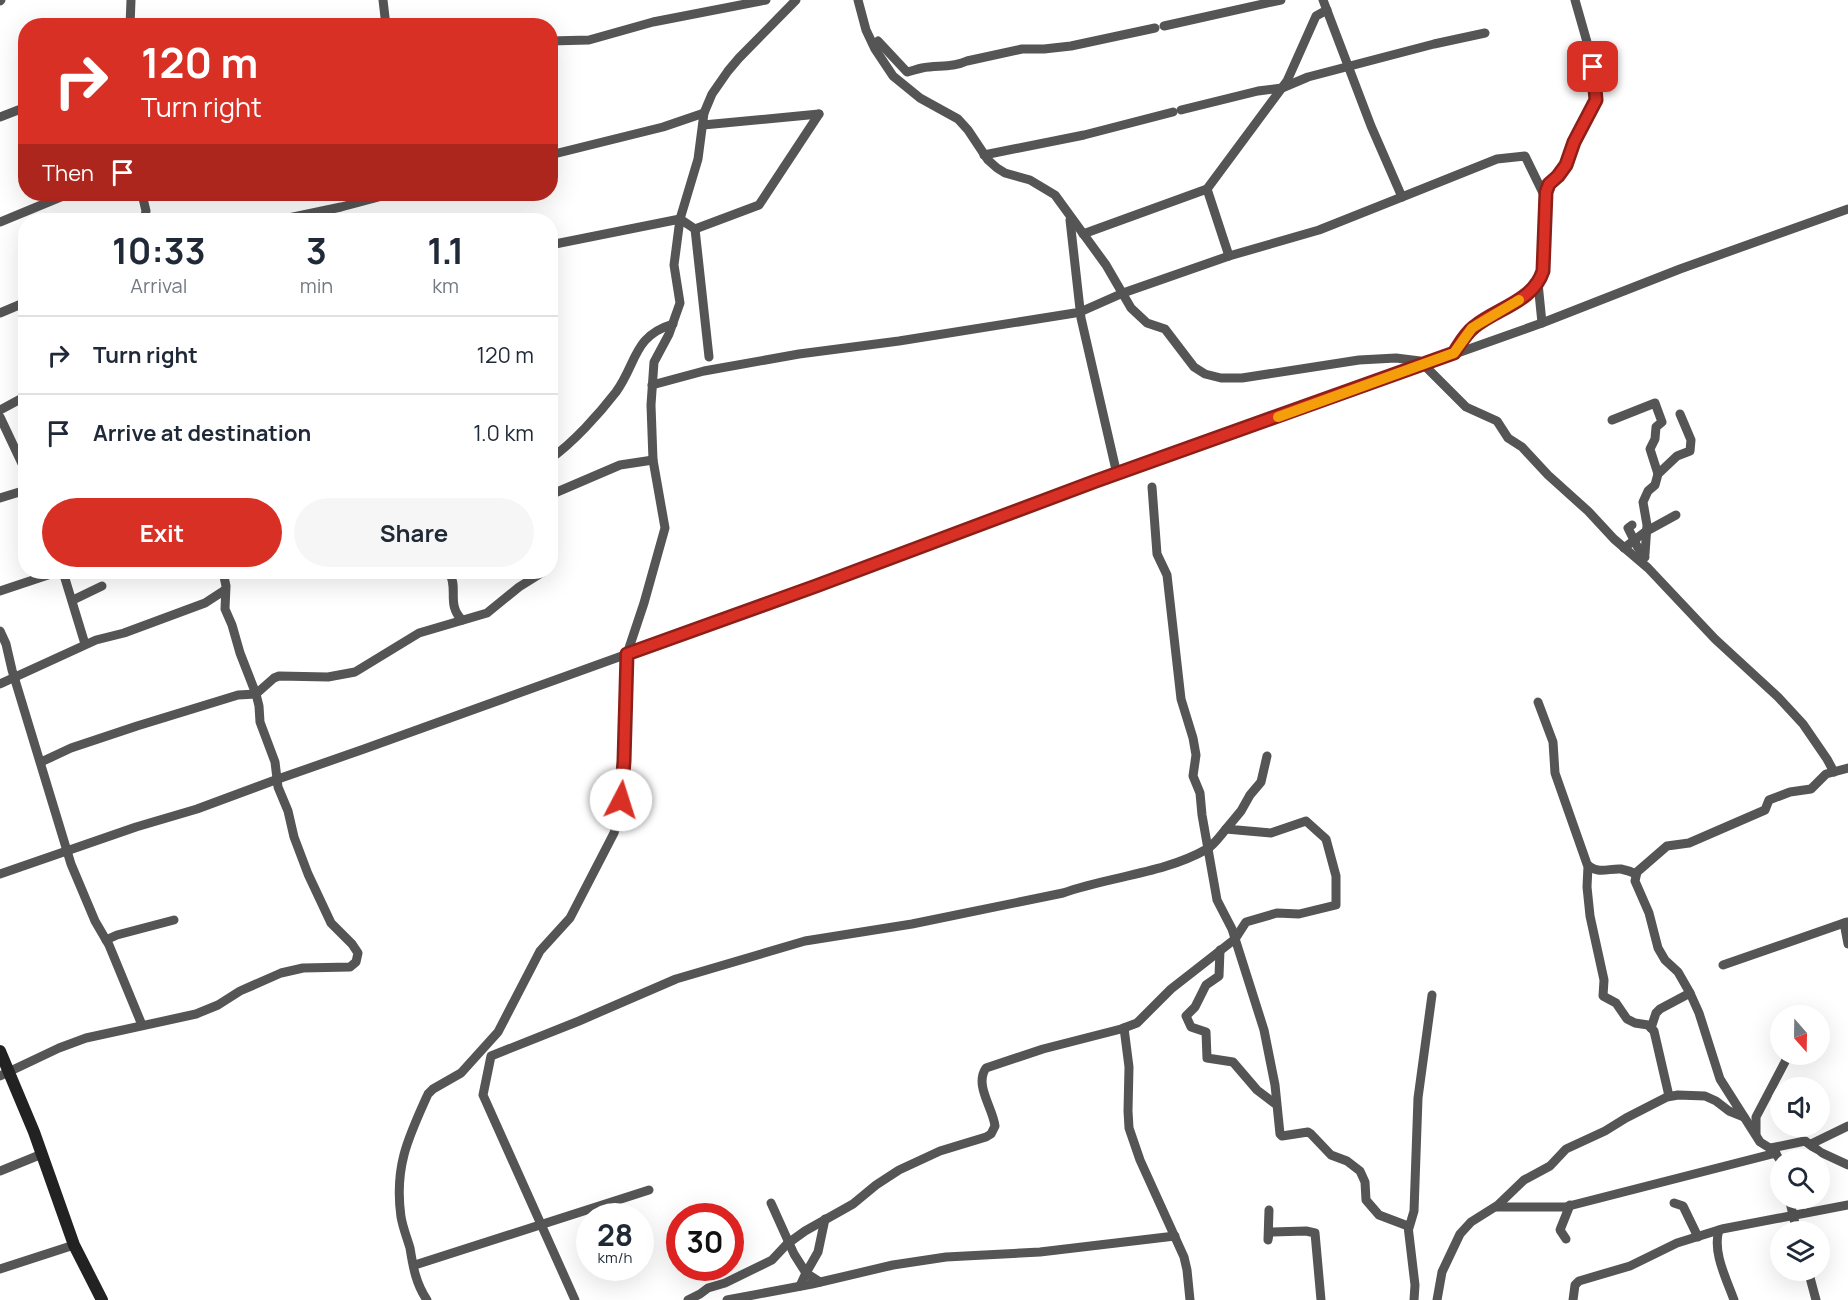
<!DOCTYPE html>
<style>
:root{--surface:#fff;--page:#f6f6f7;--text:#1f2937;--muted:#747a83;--line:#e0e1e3;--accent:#d93025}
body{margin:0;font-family:Manrope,sans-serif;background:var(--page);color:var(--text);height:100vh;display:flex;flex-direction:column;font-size:22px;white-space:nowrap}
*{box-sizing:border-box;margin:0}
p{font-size:20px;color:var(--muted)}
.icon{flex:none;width:33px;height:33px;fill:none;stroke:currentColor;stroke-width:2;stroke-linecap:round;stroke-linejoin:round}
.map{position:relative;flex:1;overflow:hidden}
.drawer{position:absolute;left:18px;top:213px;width:540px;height:366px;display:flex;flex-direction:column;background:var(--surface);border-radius:24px;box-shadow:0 6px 24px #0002}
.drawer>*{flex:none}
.top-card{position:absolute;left:18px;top:18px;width:540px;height:183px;border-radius:24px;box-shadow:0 6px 24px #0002;background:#d93025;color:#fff;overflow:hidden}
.needle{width:39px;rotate:160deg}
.controls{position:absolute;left:1770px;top:1005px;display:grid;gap:12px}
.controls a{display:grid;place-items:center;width:60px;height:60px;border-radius:50%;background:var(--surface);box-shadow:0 6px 24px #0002;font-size:30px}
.speed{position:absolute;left:576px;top:1203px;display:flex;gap:12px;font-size:30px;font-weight:700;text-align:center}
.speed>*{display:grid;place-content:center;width:78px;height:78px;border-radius:50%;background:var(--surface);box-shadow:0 6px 24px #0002;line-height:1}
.speed small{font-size:15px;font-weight:400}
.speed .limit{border:9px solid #d22;background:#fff;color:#111}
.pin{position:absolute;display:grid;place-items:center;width:51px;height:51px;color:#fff;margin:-26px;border-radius:12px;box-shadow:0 3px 9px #0006}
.me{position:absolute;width:66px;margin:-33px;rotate:5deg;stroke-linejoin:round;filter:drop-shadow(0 0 4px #0008)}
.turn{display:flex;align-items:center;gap:21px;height:126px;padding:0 24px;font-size:27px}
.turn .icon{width:78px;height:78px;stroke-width:2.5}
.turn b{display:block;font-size:42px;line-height:51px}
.then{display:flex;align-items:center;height:57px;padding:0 24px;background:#0003;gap:12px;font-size:22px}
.eta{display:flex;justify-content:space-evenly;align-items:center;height:102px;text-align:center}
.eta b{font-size:36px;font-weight:700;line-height:42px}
.primary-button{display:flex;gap:12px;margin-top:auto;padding:12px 24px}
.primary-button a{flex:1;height:69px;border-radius:36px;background:var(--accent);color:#fff;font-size:24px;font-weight:700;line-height:69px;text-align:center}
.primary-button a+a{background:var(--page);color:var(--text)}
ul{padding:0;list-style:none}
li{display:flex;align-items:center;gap:18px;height:78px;padding:0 24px;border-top:2px solid var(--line)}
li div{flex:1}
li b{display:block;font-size:22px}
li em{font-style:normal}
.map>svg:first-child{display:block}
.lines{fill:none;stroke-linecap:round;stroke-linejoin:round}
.street{stroke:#555;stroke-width:9}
.secondary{stroke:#222;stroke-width:12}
.route-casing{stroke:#8d1f18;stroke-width:15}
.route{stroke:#d93025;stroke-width:10}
.slow{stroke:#f59e0b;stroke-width:10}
</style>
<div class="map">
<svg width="1848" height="1300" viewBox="0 0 1848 1300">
<rect width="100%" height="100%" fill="#fff"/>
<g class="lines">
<!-- street -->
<g class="street">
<polyline points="383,0 386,26"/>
<polyline points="858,0 866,30 875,49 893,76 920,98 958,119 968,130 988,160 997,168 1005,173 1030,180 1055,195 1106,265 1131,308 1147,323 1165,329 1194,367 1205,374 1221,378 1242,378 1359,360 1396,358 1420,361 1466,407 1497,421 1508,438 1522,447 1548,475 1588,511 1614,539 1648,568 1715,639 1778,697 1803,724 1827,759 1834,772"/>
<polyline points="1323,0 1371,126 1402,197 1497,159 1525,156 1546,199"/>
<polyline points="0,1 1,0"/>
<polyline points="1327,10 1316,16 1287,81 1207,189 1229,256 1319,230 1402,197"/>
<polyline points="130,26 131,0"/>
<polyline points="1164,26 1281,0"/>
<polyline points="550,41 589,40 653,22 766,0"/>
<path d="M873 44 878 41 907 72C912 71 917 69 922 68 938 65 952 68 967 61L1022 49H1044L1071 46 1155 28"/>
<polyline points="1181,110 1258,91 1282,88 1308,77 1434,44 1485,33"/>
<polyline points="0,117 26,107"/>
<polyline points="703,125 819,114"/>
<polyline points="550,155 663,127 704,113"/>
<polyline points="984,155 1084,135 1173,112"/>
<polyline points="142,194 146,211 144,220"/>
<polyline points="279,220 341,207 390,194"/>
<polyline points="1070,220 1081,318 1116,470"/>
<polyline points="0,222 68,194"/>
<polyline points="695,229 709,357"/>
<polyline points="1083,234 1207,189"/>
<polyline points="550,245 680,219 695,229 759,205 819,114"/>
<polyline points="1538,283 1542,323"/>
<polyline points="1080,312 1123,293 1229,256"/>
<polyline points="0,313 26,302"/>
<polyline points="1454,353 1472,328 1526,295 1538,283 1542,273 1545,209 1548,187 1566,165 1574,142 1596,98 1591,56 1575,0"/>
<polyline points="652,385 704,371 799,354 899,341 1075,313"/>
<polyline points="0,410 26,396"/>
<polyline points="0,417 26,472"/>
<polyline points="1612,420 1655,403 1662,422 1656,427 1655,439 1650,449 1658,474"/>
<path d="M550 459C573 443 599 414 616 392 637 363 633 336 673 324"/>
<polyline points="1152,487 1157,554 1167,575 1181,699 1193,738 1196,755 1193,776 1200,793 1202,815 1217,900 1232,929 1264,1030 1275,1085 1280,1134 1282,1136 1308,1132 1311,1134 1331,1155 1347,1161 1360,1171 1365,1182 1366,1200 1379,1215 1408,1226 1415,1285 1414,1300"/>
<polyline points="550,495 620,465 653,460"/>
<polyline points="0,498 26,490"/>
<polyline points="1632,525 1628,528 1637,546 1645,557"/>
<polyline points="1624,548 1645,532 1676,515"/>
<polyline points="1645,554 1647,525 1643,502 1648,491 1655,485 1658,474 1677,456 1690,451 1691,440 1680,414"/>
<polyline points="63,572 85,644"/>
<path d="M449 572C459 588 446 604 462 620"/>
<polyline points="0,591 57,572"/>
<polyline points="73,600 102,586"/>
<polyline points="0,631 6,644 12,670 71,864 95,921 109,945 142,1025"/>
<polyline points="0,684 96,640 124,633 205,603 225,590"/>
<path d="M1538 702 1553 742 1555 773 1587 864C1597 875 1609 868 1621 869 1626 870 1632 872 1636 874"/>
<polyline points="41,762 71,748 137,726 238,695 256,694 274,678 279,676 328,677 355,672 419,633 487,613 519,587 543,572"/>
<polyline points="1588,866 1587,887 1590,916 1604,980 1603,996 1616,1003 1627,1019 1635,1023 1648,1025 1654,1031 1669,1096"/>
<polyline points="0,874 136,827 197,809 278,779 364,749 816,586 1096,481 1542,323 1680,269 1848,209"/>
<polyline points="1847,922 1844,923 1848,944"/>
<polyline points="106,940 117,935 174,920"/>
<polyline points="1220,950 1219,976 1206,985 1195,1007 1186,1016 1191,1027 1206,1032 1207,1058 1233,1062 1257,1090 1274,1103"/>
<polyline points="1723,965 1844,923"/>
<polyline points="1124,1028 1129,1067 1128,1111 1129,1128 1140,1160 1184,1257 1187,1270 1190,1300"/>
<polyline points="1651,1028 1656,1013 1660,1009 1690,993"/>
<polyline points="0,1076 59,1048 86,1038 196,1014 218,1005 240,991 281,973 303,968 350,967 356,962 358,953 352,944 331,923 308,874 294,837 288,811 278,787 275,762 260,722 259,706 256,694 240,653 232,625 225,609 226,586 223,572"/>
<polyline points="1756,1134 1756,1117 1786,1060"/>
<polyline points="1811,1144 1848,1126"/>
<polyline points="1771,1148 1805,1141 1820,1152 1848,1165"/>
<polyline points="1780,1160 1773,1150 1760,1142 1720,1079 1699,1013 1690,993 1678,972 1665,960 1658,948 1649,913 1635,881 1637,872 1667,846 1689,843 1765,810 1769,800 1790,792 1811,789 1826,774 1848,768"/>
<polyline points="0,1171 42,1154"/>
<polyline points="1789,1198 1797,1232"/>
<polyline points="771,1203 794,1254 806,1273 800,1286"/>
<polyline points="1674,1203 1683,1206 1698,1237"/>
<polyline points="1496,1207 1565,1207 1776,1153"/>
<polyline points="1269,1210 1268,1240 1269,1234 1272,1232 1306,1231 1315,1233 1321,1300"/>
<polyline points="1409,1228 1414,1211 1418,1098 1432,995"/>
<path d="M1719 1230C1712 1252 1727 1280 1734 1300"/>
<polyline points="1566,1239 1560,1230 1570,1205"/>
<polyline points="418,1264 649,1190"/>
<polyline points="0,1269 74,1245"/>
<polyline points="1808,1270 1816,1300"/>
<polyline points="820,1282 806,1273 818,1252 825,1219"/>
<path d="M427 1300C416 1284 413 1267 410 1248 407 1238 403 1228 401 1217 394 1167 408 1138 428 1094L433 1089 461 1073 498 1032 540 951 570 918 614 833 618 820 624 761 627 654 644 603 665 528 653 460 651 405 654 362 669 334 680 303 674 265 680 219 698 159 704 113 712 94 728 71 739 58 796 0"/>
<path d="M575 1300 483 1095 491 1056 579 1021 676 979 805 941 912 924 1063 893C1110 876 1163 874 1207 849 1214 845 1220 836 1226 829"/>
<path d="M688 1300 700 1294 708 1288 725 1283 772 1260 787 1244 805 1231 853 1204 876 1185 899 1170 940 1151 986 1137 991 1134 995 1126C993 1108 974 1085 986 1068L1043 1049 1121 1029 1137 1023 1171 989 1235 939 1246 922 1277 913 1299 914 1336 905V876L1326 839 1306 821 1271 833 1226 829 1241 811 1250 795 1261 782 1267 756"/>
<polyline points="727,1300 812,1284 893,1265 946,1257 1040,1252 1175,1236"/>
<polyline points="1437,1300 1442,1272 1460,1234 1471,1222 1498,1205 1524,1180 1550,1166 1566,1149 1605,1131 1626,1118 1667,1097 1678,1095 1705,1096 1716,1101 1729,1111 1744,1117"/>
<polyline points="1573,1300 1575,1285 1579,1281 1630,1266 1677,1243 1722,1229 1848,1205"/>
</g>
<!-- secondary -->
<polyline class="secondary" points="0,1051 34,1132 74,1245 102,1300"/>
</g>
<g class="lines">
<!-- route casing -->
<g class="route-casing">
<path id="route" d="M621 800 624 761 627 654 816 586 1096 481 1454 353C1460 344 1465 334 1474 327 1497 308 1533 302 1543 271L1546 192 1549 184 1558 176 1566 165 1574 142 1596 100 1593 67"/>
</g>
<!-- route -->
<use href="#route" class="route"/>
<!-- slow -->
<polyline class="slow" points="1278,417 1454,353 1472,328 1519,300"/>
</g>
</svg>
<div class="controls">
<a><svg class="needle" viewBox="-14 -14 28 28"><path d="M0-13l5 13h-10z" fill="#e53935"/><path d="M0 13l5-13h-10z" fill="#747a83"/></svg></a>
<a><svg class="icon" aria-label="sound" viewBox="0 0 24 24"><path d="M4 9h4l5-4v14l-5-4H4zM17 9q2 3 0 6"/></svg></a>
<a><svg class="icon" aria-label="search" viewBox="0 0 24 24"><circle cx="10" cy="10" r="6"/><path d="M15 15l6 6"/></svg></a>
<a><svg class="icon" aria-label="layers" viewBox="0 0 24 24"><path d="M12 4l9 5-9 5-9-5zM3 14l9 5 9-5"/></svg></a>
</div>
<div class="speed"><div>28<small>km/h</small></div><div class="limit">30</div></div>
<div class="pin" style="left:1593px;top:67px;background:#d93025"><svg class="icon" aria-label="arrive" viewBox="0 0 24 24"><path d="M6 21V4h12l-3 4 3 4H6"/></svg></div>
<svg class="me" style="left:621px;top:800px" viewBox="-20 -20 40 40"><circle r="19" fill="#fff"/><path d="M0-13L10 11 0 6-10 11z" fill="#d93025"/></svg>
<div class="top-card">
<div class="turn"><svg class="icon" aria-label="right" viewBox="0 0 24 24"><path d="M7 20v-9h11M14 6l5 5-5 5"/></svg><div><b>120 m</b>Turn right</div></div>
<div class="then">Then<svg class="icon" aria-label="arrive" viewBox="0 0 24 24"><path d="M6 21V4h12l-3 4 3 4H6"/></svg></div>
</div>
<section class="drawer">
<div class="eta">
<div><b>10:33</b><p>Arrival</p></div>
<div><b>3</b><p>min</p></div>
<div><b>1.1</b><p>km</p></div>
</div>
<ul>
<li><svg class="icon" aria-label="right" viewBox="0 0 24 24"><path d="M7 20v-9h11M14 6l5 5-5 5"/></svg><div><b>Turn right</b></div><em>120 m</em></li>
<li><svg class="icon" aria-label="arrive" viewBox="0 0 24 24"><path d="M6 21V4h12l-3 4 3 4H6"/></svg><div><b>Arrive at destination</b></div><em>1.0 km</em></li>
</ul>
<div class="primary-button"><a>Exit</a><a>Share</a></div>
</section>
</div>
